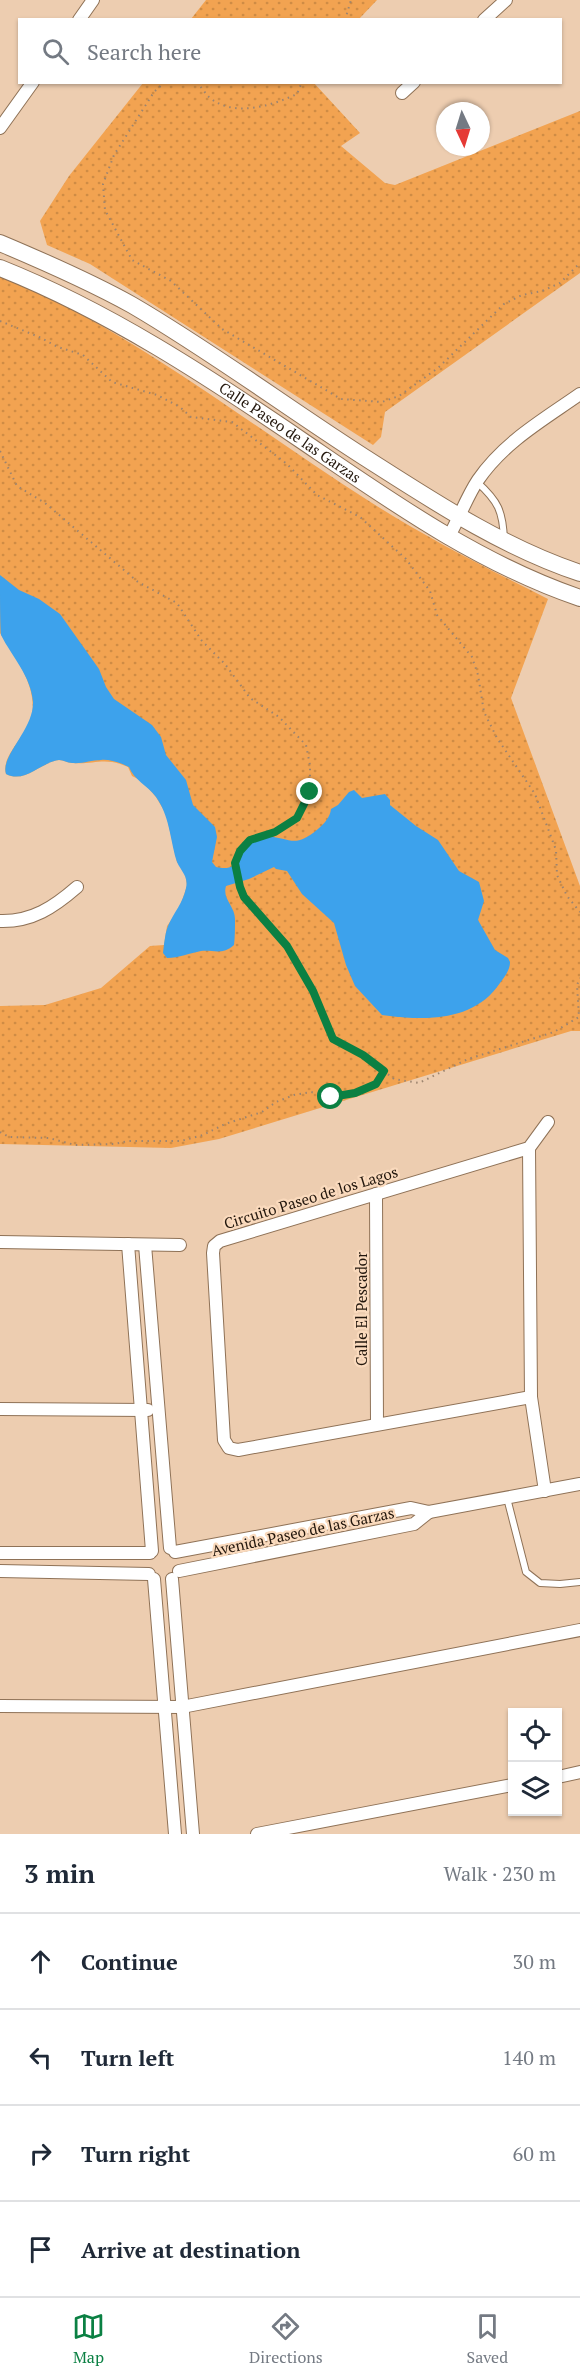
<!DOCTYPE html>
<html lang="en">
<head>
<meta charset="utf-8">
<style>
  body { margin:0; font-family:"PT Serif",serif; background:#f6f6f7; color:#1f2937 }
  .controls { position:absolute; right:18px; bottom:18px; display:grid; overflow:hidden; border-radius:0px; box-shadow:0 2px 4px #0004 }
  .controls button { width:54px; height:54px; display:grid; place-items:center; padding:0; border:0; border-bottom:2px solid #e0e1e3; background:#fff; color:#1f2937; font:30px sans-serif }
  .compass { position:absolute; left:436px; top:102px; width:54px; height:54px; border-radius:50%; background:#fff; box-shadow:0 2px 4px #0004; rotate:176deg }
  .stop { position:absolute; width:18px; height:18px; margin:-14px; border:4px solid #0b8043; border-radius:50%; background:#fff }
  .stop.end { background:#0b8043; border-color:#fff; box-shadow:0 2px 6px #0008 }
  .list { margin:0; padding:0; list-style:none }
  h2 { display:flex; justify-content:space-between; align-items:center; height:78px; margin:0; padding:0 24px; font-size:26px }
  h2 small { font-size:20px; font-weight:400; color:#747a83 }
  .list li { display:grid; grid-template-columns:39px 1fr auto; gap:18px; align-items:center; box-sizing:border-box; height:96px; padding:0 24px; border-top:2px solid #e0e1e3 }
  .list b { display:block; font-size:22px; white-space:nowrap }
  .list em { font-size:20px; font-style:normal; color:#747a83 }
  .icon { flex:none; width:33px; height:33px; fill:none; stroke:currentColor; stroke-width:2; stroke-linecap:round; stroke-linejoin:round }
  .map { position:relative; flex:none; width:580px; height:1834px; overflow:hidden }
  .search { position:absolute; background:#fff; box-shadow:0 2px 4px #0004; left:18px; right:18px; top:18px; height:66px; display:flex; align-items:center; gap:15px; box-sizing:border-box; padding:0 21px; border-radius:0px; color:#747a83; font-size:22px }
  .sheet { height:462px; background:#fff }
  nav { display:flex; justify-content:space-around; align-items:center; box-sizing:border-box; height:84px; border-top:2px solid #e0e1e3; background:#fff; font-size:16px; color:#747a83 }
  nav a { display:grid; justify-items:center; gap:3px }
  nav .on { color:#0b8043 }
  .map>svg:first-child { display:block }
  .grass { fill:url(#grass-dots) }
  .water { fill:#3da2ec }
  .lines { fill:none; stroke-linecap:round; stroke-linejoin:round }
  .lane-casing { stroke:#8f7257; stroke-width:8 }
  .street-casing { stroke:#8f7257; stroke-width:14 }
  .secondary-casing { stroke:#8f7257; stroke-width:18 }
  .path { stroke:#9c846f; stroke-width:2; stroke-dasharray:1.5 4.5; stroke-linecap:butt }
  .lane { stroke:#fff; stroke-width:6 }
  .street { stroke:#fff; stroke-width:12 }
  .secondary { stroke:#fff; stroke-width:16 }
  .route { stroke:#0b8043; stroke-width:8 }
  .labels { text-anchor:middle; stroke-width:4.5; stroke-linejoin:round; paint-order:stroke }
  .street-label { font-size:15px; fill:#22160c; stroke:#fadabd }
</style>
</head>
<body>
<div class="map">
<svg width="580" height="1834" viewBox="0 0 580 1834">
  <defs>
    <pattern id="grass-dots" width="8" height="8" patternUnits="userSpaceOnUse" patternTransform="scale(1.5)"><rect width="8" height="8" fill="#f2a351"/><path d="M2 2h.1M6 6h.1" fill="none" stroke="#cf8c45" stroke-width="1.8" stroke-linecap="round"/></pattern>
  </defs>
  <rect width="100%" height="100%" fill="#edcdb0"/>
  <g class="grass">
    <path d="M206 0H377L359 19H191Z"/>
    <path d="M143 83H314L360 133 341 146 385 183 395 185 580 111V273L385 412 381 437 373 445 90 264 47 245 40 221 69 176Z"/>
    <path d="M0 275C135 332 249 425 372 503 429 539 488 569 548 599L511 698 580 886V1031H571L219 1139 171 1148 0 1144V1006L45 1005 101 988 150 946 164 945 167 926 179 909 187 886 185 872 177 862 166 814 156 797 142 781 132 776 128 767C104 756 95 765 72 763 67 763 64 760 59 760 41 762 25 784 6 774 0 756 29 734 32 715 37 685 15 657 0 633Z"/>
  </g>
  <path class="water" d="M0 575 19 590 39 599 60 614 99 669 106 687 114 699 152 725 161 737 166 755 186 780 193 805 215 827 217 837 212 862 216 867C239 872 236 858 247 846 252 841 258 838 265 836 292 838 294 849 318 829 325 823 330 817 331 809L338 805 349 792 354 790 362 798 385 794 390 800V805L416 826 438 840 459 871 479 882 484 901 478 920 495 950 508 958 510 962C510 970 505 976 500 983 474 1022 424 1021 382 1015L355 986 346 965 334 923 302 894 287 871 276 869 274 867 249 879 226 886C222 899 235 906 235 919 235 927 235 937 234 945 223 955 215 950 201 951 190 953 179 958 167 958L163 953C164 945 165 933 168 926 174 912 183 903 186 888 189 875 179 870 176 859 170 837 169 815 156 797 147 785 134 780 129 767 121 763 109 759 101 760 91 760 83 764 72 763 67 763 64 760 59 760 41 762 25 784 6 774 0 756 34 729 33 702 31 676 12 657 1 635 0 626 0 587 0 575Z"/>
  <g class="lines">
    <g class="lane-casing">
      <g id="lane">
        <path d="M477 482C498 501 503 511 504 540"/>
        <path d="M507 1498 526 1572 540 1583 560 1584 580 1582"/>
      </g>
    </g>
    <g class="street-casing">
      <g id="street">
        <path d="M79 20 93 0"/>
        <path d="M484 20 506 0"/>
        <path d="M402 93 414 82"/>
        <path d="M0 128 33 82"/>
        <path d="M448 538C459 519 466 498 478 480 504 442 543 420 580 394"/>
        <path d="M0 921C32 922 54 907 77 887"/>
        <path d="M529 1148 531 1397 545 1491"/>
        <path d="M376 1194 377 1423"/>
        <path d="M0 1242 180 1245"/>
        <path d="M128 1244 152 1551"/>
        <path d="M145 1245 170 1548"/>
        <path d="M531 1397 238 1450 229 1448 224 1440 213 1253 214 1246 220 1241 529 1148 548 1122"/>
        <path d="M0 1409 148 1410"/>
        <path d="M175 1552 411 1508 429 1512 580 1484"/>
        <path d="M0 1553H150"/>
        <path d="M0 1571 149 1574"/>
        <path d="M179 1571 414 1524 429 1512"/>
        <path d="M154 1579 175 1834"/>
        <path d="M172 1579 193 1834"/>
        <path d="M0 1706 182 1707 580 1630"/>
        <path d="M558 1777 580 1772"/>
        <path d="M257 1834 512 1785"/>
      </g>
    </g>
    <g class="secondary-casing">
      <g id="secondary">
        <path d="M0 243C45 262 89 281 132 305 211 351 286 407 364 457 433 501 502 547 580 573"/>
        <path id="s1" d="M0 268C108 311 207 376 304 442 392 502 478 563 580 598"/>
      </g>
    </g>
    <g class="path">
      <path d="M345 20 351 0"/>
      <path d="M165 82 154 92 114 155 103 184 105 210 132 260 171 281 222 329 341 399 382 402 399 396 438 368 504 304 522 295 542 291 560 283 580 263"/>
      <path d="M197 82C201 87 205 93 209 97 233 118 271 106 297 94L302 82"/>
      <path d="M0 321 39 337 58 347 83 355 112 382 157 395 180 407 191 417 232 422 287 464 317 495 360 517 406 559 430 591 437 615 472 657 478 675 484 712 497 738 535 794 556 850 557 875 567 896 580 912"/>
      <path d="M0 451 17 486 45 503 138 582 177 603 202 641 225 664 250 698 279 717 306 745 310 765V792L297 818 275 832 250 840 240 851 235 863 245 897 287 946 313 991 333 1039 363 1055 394 1079 419 1083 468 1059 554 1032 579 1017 577 985 580 978"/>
      <path d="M0 1132 9 1137 49 1138 75 1145 114 1144 128 1141H181L203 1135 225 1124 262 1112 276 1102 294 1095 311 1092 331 1097 355 1093 376 1084 384 1073"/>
    </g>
    <use href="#lane" class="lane"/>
    <use href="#street" class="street"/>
    <use href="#secondary" class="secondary"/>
  </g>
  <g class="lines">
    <path class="route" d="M310 792 297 818 275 832 250 840 240 851 235 863 240 887 244 897 287 946 313 991 333 1039 363 1055 384 1071 376 1084 355 1093 331 1097"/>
  </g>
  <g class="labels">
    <g class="street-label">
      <text dy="5" stroke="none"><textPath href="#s1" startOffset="334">Calle Paseo de las Garzas</textPath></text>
      <text transform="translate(311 1198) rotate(-17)" y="5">Circuito Paseo de los Lagos</text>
      <text transform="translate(362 1309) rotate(-90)" y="5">Calle El Pescador</text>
      <text transform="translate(303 1532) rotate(-12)" y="5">Avenida Paseo de las Garzas</text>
    </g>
  </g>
</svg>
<div class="controls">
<button><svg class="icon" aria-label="locate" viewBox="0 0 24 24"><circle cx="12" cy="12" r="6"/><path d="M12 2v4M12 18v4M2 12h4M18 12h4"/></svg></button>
<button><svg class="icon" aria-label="layers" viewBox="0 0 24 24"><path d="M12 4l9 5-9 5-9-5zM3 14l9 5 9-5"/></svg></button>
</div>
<svg class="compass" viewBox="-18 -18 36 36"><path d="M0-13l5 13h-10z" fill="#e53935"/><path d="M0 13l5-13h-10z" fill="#747a83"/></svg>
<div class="stop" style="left:331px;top:1097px"></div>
<div class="stop end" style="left:310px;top:792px"></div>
<div class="search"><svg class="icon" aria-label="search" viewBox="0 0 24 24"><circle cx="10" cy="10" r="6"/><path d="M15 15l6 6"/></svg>Search here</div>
</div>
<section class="sheet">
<h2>3 min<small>Walk · 230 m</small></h2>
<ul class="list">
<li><svg class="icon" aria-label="ahead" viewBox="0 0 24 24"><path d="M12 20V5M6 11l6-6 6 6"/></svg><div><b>Continue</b></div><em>30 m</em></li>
<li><svg class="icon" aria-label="left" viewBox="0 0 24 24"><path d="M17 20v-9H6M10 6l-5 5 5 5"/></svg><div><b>Turn left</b></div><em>140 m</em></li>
<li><svg class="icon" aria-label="right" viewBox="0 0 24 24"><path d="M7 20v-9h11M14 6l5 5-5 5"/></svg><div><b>Turn right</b></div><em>60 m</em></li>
<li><svg class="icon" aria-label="arrive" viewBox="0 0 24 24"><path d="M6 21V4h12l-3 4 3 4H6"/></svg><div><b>Arrive at destination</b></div></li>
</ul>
</section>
<nav>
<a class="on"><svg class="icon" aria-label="map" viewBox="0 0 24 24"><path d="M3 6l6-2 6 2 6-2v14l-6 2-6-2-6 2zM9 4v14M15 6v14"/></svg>Map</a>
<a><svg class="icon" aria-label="directions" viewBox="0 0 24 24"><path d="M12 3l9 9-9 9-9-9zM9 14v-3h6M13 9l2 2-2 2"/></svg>Directions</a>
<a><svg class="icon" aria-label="saved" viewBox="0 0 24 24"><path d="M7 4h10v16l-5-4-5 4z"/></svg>Saved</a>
</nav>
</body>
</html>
